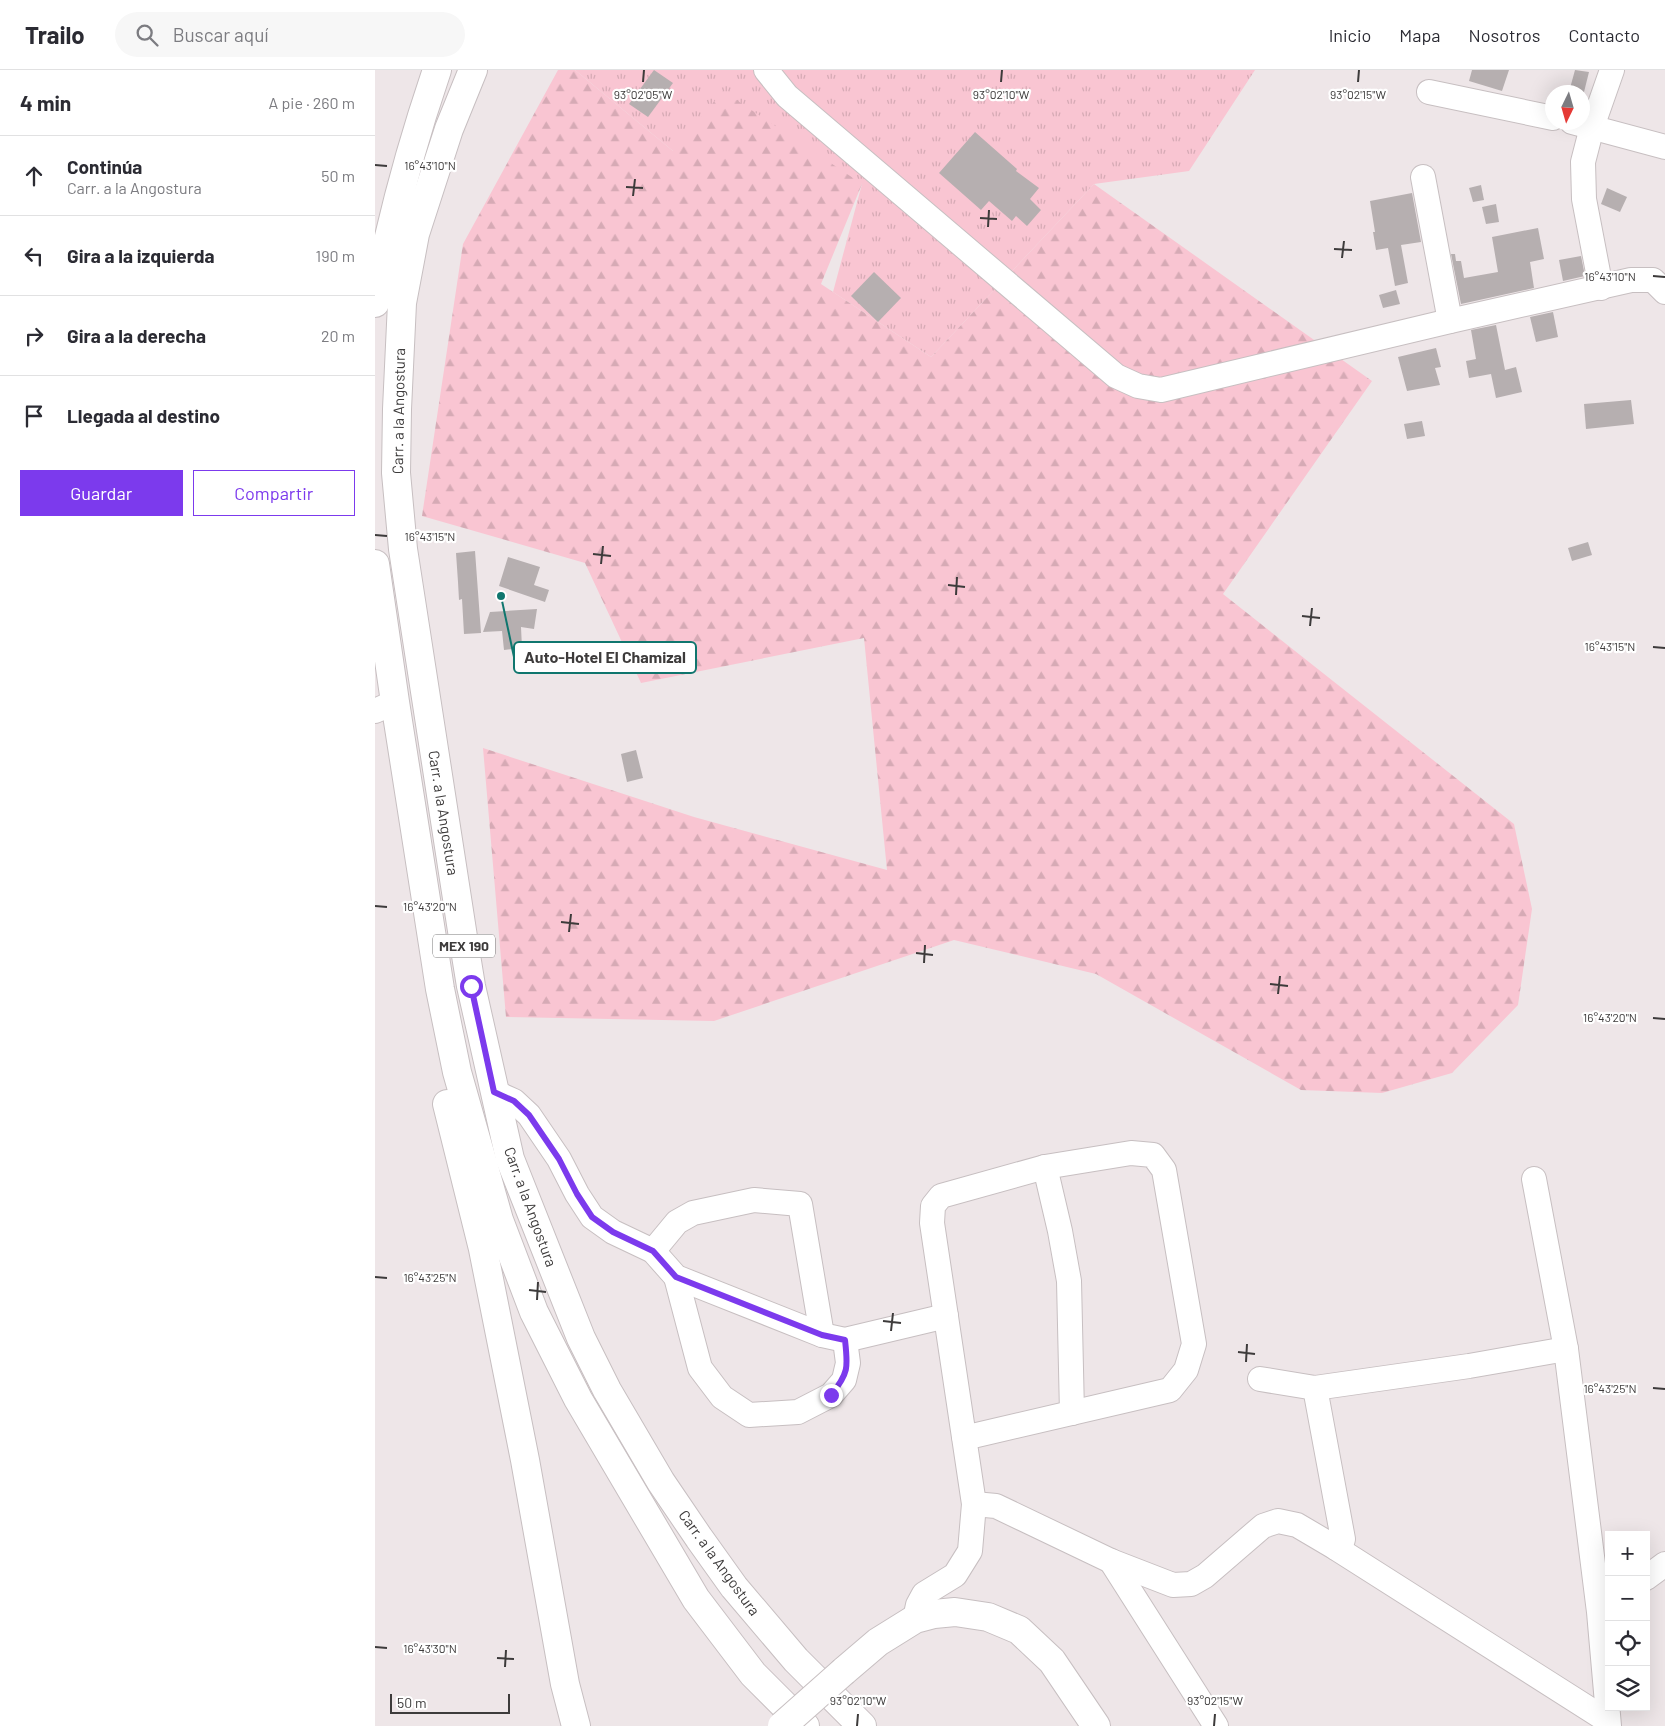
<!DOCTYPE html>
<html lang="es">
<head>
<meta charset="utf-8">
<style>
  body { margin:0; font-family:Barlow,sans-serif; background:#f7f7f7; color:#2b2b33 }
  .controls { position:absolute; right:15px; bottom:15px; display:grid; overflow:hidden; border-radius:0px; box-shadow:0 5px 20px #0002 }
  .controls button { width:45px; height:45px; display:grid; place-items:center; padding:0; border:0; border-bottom:1px solid #e1e1e2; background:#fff; color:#2b2b33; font:25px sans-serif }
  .compass { position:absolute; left:1170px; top:15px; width:45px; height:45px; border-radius:50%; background:#fff; box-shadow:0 5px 20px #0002; rotate:185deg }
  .scale { position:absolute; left:15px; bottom:12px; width:120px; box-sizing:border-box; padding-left:5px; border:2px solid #3d3b3b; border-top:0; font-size:14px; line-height:18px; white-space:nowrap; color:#3d3b3b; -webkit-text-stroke:4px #fff; paint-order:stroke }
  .stop { position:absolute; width:15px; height:15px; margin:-11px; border:4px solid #7c3aed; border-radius:50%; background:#fff }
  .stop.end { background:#7c3aed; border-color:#fff; box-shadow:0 1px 5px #0008 }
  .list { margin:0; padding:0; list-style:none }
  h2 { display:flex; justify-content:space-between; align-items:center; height:65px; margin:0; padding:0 20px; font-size:21px }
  h2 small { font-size:16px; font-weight:400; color:#7c7c81 }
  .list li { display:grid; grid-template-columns:32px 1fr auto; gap:15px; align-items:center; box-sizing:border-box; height:80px; padding:0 20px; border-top:1px solid #e1e1e2 }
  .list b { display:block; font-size:19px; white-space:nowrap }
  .list p { margin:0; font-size:16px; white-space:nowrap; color:#7c7c81 }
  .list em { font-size:16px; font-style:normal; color:#7c7c81 }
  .actions { display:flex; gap:10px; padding:15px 20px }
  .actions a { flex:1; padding:11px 0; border:1px solid #7c3aed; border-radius:0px; text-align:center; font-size:18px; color:#7c3aed }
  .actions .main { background:#7c3aed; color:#fff }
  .icon { flex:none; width:28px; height:28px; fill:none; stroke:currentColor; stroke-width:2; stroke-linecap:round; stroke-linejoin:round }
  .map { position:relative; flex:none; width:1290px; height:1656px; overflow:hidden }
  header { display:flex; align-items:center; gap:30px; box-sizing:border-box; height:70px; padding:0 25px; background:#fff; border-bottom:1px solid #e1e1e2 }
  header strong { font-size:24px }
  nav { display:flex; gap:28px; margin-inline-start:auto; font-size:18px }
  .search { width:350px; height:45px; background:#f7f7f7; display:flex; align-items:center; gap:12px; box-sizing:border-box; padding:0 18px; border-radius:28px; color:#7c7c81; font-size:19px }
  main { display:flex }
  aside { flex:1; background:#fff }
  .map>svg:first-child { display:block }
  .grass { fill:url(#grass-tufts) }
  .forest { fill:url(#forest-firs) }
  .building { fill:#b6afb0 }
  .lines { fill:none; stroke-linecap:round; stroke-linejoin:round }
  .minor-casing { stroke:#c7bfc1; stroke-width:26 }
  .major-casing { stroke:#c7bfc1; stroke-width:30 }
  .minor { stroke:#fff; stroke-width:24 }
  .major { stroke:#fff; stroke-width:28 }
  .major-bridge-casing { stroke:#c7bfc1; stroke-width:30; stroke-linecap:butt }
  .major-bridge { stroke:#fff; stroke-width:28 }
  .route { stroke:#7c3aed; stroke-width:6 }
  .ticks { fill:none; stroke:#3d3b3b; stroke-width:2 }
  .labels { text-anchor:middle; stroke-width:4.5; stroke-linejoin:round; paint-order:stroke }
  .shield { fill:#fff; stroke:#777676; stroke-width:1 }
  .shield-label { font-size:14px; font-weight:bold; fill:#3d3b3b }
  .street-label { font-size:15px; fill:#3d3b3b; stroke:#fff }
  .ticks-label { font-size:12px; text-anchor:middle; fill:#3d3b3b; stroke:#fff; stroke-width:4.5; stroke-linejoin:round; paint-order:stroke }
  .leader { fill:none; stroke:#0f766e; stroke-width:2 }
  .callout-dot { fill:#0f766e; stroke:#fff; stroke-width:2 }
  .callout { fill:#fff; stroke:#0f766e; stroke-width:2 }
  .callout-label { font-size:16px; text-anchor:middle; font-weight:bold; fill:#3d3b3b }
</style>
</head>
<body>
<header>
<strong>Trailo</strong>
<div class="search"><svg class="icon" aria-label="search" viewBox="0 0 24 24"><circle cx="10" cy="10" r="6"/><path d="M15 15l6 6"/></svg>Buscar aquí</div>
<nav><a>Inicio</a><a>Mapa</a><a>Nosotros</a><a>Contacto</a></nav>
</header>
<main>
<aside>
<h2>4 min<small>A pie · 260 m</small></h2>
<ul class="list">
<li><svg class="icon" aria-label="ahead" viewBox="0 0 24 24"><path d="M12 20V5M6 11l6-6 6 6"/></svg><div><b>Continúa</b><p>Carr. a la Angostura</p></div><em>50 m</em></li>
<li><svg class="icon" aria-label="left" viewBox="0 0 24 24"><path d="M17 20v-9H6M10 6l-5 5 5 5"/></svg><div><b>Gira a la izquierda</b></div><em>190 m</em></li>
<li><svg class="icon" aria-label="right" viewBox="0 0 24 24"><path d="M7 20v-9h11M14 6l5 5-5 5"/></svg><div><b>Gira a la derecha</b></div><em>20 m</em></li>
<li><svg class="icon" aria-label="arrive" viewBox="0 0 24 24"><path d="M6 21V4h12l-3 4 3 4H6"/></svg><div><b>Llegada al destino</b></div></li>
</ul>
<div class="actions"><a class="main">Guardar</a><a>Compartir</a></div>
</aside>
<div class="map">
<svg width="1290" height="1656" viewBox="0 0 1290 1656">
  <defs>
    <pattern id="grass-tufts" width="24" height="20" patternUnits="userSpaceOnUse" patternTransform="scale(1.25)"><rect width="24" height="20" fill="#f9c5d2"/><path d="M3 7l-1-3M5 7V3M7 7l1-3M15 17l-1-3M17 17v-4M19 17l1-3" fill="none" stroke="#d6aab5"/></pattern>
    <pattern id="forest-firs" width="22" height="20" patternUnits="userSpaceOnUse" patternTransform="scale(1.25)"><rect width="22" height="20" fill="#f9c5d2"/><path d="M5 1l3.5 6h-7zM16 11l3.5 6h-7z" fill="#d6aab5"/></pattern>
  </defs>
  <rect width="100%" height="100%" fill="#eee6e8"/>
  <path class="grass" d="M200 0H880L814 101 719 114 556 287 458 222 487 114 298 81Z"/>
  <path class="forest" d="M183 0H200L298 81 348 21 487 114 446 214 556 287 719 114 997 311 848 524 1139 754 1157 839 1143 935 1077 1003 1007 1023 926 1020 721 904 579 870 339 951 131 947 108 678 319 747 512 800 489 568 266 613 210 493 47 446 88 174Z"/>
  <g class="building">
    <path d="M279 0 298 13 273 47 254 34Z"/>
    <path d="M1097 0H1134L1127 21 1094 11Z"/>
    <path d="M1200 0 1214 2 1209 22H1194Z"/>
    <path d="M600 62 642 99 641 101 664 118 655 129 666 140 652 156 641 146 637 151 614 131 606 140 564 103Z"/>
    <path d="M1106 115 1109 130 1098 132 1094 118Z"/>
    <path d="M1232 118 1252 127 1245 142 1226 134Z"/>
    <path d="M1037 123 1046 172 1026 175 1033 213 1020 216 1013 178 1001 180 998 162H1000L995 131Z"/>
    <path d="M1121 134 1124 152 1111 154 1107 137Z"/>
    <path d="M1163 158 1169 189 1155 192 1159 218 1086 234 1076 184H1080L1081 191H1086L1089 208 1123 202 1117 167Z"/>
    <path d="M1206 186 1210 206 1188 211 1184 190Z"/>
    <path d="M499 202 526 228 503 252 476 226Z"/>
    <path d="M1021 220 1025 234 1008 238 1004 225Z"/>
    <path d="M1178 242 1183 267 1161 272 1155 247Z"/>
    <path d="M1121 255 1130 300 1141 297 1147 322 1121 328 1116 304 1094 308 1091 291 1101 289 1096 260Z"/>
    <path d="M1061 278 1066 297 1060 298 1065 315 1032 321 1023 287Z"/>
    <path d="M1256 330 1259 354 1211 359 1209 334Z"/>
    <path d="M1047 351 1050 366 1032 369 1029 354Z"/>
    <path d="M1213 472 1217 485 1197 491 1193 478Z"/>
    <path d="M100 481 106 563 89 564 87 529 84 530 83 512 81 483Z"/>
    <path d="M133 487 165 497 159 515 174 520 170 532 124 516Z"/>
    <path d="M162 539 159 559 146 557 147 578 129 580 127 561 108 562 115 542Z"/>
    <path d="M261 680 268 708 252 712 246 684Z"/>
  </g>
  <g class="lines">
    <g class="minor-casing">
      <g id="minor">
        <path d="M391 0 412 26 741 306 763 316 786 320 1075 251 1256 210H1278L1290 222"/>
        <path d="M1054 22 1178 48"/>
        <path d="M1197 52 1290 77"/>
        <path d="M1048 107 1075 251"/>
        <path d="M1226 218 1209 129 1208 92 1217 57 1237 0"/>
        <path d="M0 641 20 632"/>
        <path d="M119 1022 139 1031 154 1045 184 1089 202 1124 217 1147 238 1162 278 1181 301 1207 447 1265 470 1270 571 1246"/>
        <path d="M670 1097 685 1161 694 1211 697 1343"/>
        <path d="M1159 1109 1191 1279 1224 1542 1234 1656"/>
        <path d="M278 1181 302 1152 318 1143 379 1130 425 1134 447 1265"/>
        <path d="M301 1207 325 1298 347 1327 374 1345 423 1342 456 1325 469 1310 473 1293 470 1270"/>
        <path d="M885 1309 940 1318 1094 1296 1191 1279"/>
        <path d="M599 1434 621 1436 736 1491 798 1515 816 1514 830 1506 888 1456 903 1451 922 1455 961 1478 966 1476 968 1469 940 1318"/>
        <path d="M961 1478 1233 1651"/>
        <path d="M736 1491 841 1656"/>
        <path d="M1271 1508 1290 1494"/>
        <path d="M540 1549 543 1535 549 1524 580 1505 595 1481 599 1434 557 1153 558 1136 566 1126 670 1097 756 1083 778 1085 789 1100 819 1274 811 1300 795 1320 589 1368"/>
      </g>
    </g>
    <g class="major-casing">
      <g id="major">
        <path d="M98 0 74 59 40 164 27 233 22 339 21 403 28 479 88 867 96 916 135 1089 206 1268 232 1320 286 1412 324 1468 359 1517 421 1590 487 1656"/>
        <path d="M0 233C15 154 36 76 62 0"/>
        <path d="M0 494 20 632 65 919 82 1002 124 1150 159 1242 203 1329 321 1529 378 1604 430 1656"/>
        <path d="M72 1034 108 1179 150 1390 190 1614 201 1656"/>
        <path d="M469 1601 503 1572 540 1549 559 1544 580 1542 613 1547 644 1560 677 1591 721 1656"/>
      </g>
    </g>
    <use href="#minor" class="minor"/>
    <use href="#major" class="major"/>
    <g class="major-bridge-casing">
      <path id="major-bridge" d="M407 1656 469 1601"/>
    </g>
    <use href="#major-bridge" class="major-bridge"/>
  </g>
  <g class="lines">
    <path class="route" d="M96 916 119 1022 139 1031 154 1045 184 1089 202 1124 217 1147 238 1162 278 1181 301 1207 447 1265 470 1270C473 1297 474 1303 456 1325"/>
  </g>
  <path class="ticks" d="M268 12 269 0M626 12 627 0M983 12 984 0M0 95 12 96M251 117 268 118M258 126 260 109M605 148 622 149M613 157 614 140M959 179 977 180M967 188 969 171M1278 206 1290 207M0 465 12 466M218 484 236 486M226 494 228 476M573 515 590 517M581 525 582 507M927 546 945 548M935 556 937 538M1278 577 1290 578M0 836 12 837M186 852 204 854M194 862 196 844M541 883 558 885M549 893 550 875M895 914 913 916M903 924 905 906M1278 948 1290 949M0 1207 12 1208M154 1220 171 1222M162 1230 163 1212M508 1251 526 1253M516 1261 518 1243M863 1282 880 1284M871 1292 872 1274M1278 1318 1290 1319M0 1577 12 1578M122 1588 139 1589M130 1597 131 1580M482 1656 483 1644M839 1656 840 1644"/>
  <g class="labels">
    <rect class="shield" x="58" y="864.5" width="62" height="23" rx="4"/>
    <g class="shield-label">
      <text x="89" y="881">MEX 190</text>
    </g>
    <g class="street-label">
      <text transform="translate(24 341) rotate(-89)" y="5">Carr. a la Angostura</text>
      <text transform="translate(68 743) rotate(81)" y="5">Carr. a la Angostura</text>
      <text transform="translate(155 1137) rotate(70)" y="5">Carr. a la Angostura</text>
      <text transform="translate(344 1493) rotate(54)" y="5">Carr. a la Angostura</text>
    </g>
  </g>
  <g class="ticks-label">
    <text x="268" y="29">93°02'05"W</text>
    <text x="626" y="29">93°02'10"W</text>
    <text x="983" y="29">93°02'15"W</text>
    <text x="55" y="100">16°43'10"N</text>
    <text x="1235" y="211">16°43'10"N</text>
    <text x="55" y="471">16°43'15"N</text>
    <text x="1235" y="581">16°43'15"N</text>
    <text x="55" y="841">16°43'20"N</text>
    <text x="1235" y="952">16°43'20"N</text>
    <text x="55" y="1212">16°43'25"N</text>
    <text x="1235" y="1323">16°43'25"N</text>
    <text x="55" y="1583">16°43'30"N</text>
    <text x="483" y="1635">93°02'10"W</text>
    <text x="840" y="1635">93°02'15"W</text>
  </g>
  <path class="leader" d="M126 526L139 587"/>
  <circle class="callout-dot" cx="126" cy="526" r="5"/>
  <rect class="callout" x="139" y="572" width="182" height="31" rx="5"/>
  <g class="callout-label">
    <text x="230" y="593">Auto-Hotel El Chamizal</text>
  </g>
</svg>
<div class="controls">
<button>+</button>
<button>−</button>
<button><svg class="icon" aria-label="locate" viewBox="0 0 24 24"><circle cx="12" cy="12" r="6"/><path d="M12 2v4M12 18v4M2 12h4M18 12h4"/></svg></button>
<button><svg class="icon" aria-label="layers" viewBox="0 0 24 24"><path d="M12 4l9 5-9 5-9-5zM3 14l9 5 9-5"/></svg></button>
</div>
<svg class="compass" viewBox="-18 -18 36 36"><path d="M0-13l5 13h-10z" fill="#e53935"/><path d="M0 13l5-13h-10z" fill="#7c7c81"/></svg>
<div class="scale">50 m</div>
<div class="stop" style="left:96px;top:916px"></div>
<div class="stop end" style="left:456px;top:1325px"></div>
</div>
</main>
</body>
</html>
